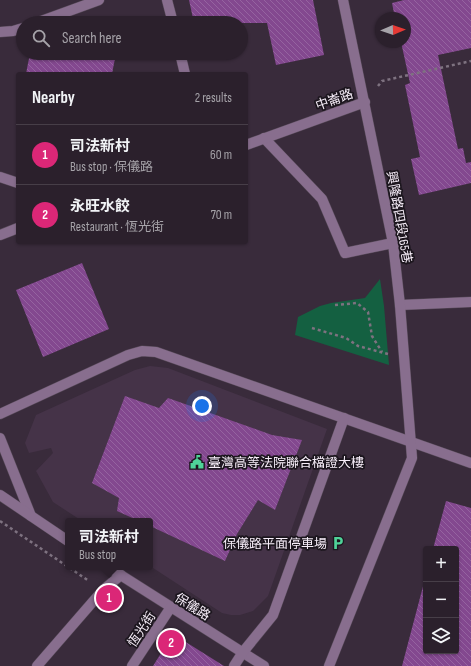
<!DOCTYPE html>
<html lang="en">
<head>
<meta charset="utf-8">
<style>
  body { margin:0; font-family:"Sofia Sans Condensed","Noto Sans TC",sans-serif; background:#372d38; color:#f1f3f6 }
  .controls { position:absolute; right:12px; bottom:12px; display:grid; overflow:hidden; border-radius:4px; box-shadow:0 1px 3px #0004 }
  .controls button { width:36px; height:36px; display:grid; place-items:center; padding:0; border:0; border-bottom:1px solid #473e48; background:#2b202c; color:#f1f3f6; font:20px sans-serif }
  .compass { position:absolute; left:375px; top:12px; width:36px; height:36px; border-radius:50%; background:#2b202c; box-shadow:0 1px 3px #0004; rotate:88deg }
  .you { position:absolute; left:202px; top:406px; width:14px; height:14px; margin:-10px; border:3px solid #fff; border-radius:50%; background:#1a73e8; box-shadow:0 0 0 6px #1a73e833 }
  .badge { display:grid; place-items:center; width:26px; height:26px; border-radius:50%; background:#db2777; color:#fff; font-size:13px; font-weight:700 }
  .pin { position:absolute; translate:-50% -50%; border:2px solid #fff; box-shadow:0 1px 4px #0006 }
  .popup { position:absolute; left:65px; top:518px; width:88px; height:52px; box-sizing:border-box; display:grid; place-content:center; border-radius:4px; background:#2b202c; filter:drop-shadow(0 1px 3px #0005); font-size:13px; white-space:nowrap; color:#a6a3a9 }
  .popup b { font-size:15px; color:#f1f3f6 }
  .popup::after { content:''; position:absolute; left:50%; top:100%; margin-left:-8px; border:8px solid transparent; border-top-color:#2b202c }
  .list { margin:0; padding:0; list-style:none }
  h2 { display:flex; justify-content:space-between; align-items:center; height:52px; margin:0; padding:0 16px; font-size:17px }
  h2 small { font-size:13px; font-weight:400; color:#a6a3a9 }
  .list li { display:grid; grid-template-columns:26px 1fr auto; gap:12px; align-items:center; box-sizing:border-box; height:60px; padding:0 16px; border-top:1px solid #473e48 }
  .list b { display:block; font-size:15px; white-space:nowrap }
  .list p { margin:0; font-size:13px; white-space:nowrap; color:#a6a3a9 }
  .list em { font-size:13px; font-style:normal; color:#a6a3a9 }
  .icon { flex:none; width:22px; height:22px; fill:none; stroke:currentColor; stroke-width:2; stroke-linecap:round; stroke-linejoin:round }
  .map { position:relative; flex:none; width:471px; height:666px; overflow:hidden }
  .search { position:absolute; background:#2b202c; box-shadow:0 1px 3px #0004; left:16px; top:16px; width:232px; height:44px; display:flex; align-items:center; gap:10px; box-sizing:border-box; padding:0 14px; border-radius:22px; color:#a6a3a9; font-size:15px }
  .panel { position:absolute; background:#2b202c; box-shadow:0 1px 3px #0004; left:16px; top:72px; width:232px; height:172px; border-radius:4px }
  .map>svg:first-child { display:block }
  .built { fill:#453348 }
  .park { fill:#146041 }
  .building { fill:url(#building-back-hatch) }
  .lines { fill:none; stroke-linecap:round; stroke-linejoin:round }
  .minor-casing { stroke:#574a59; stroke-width:11 }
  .path { stroke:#7e7280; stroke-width:2.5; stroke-dasharray:3 3; stroke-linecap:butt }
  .minor { stroke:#886e8e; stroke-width:10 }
  .labels { text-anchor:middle; stroke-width:3.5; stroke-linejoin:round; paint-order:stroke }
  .street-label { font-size:13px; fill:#f7eef9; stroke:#1c161e }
  .poi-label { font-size:13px; fill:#f7eef9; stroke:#1c161e; text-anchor:start }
</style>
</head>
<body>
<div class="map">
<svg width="471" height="666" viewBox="0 0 471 666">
  <defs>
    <pattern id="building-back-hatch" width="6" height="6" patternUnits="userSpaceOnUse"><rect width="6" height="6" fill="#83488f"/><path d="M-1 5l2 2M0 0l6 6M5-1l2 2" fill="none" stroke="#9563a0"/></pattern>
  </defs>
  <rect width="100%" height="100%" fill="#392b3b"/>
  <path class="built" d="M150 366 168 368 327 429 268 596 253 611 240 615H231L222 613 150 566V521H82L53 502 36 471 53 453 51 448 29 453 25 443 36 415 135 370Z"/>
  <path class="park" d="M380 279 384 306 389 365 295 335 298 317 320 306 331 303 365 298Z"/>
  <g class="building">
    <path d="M189 0H313L324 55 276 65 267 23H194Z"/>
    <path d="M404 0H471V48L438 55 458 149 463 148 466 163 471 162V183L419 195 411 159 420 157 405 85 410 83 401 42H405V18H395L392 3Z"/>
    <path d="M30 53H116L112 74H26Z"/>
    <path d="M82 263 109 329 43 357 16 290Z"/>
    <path d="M125 396 159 408 168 398 272 435 302 440 275 510 258 500 237 534 225 561 150 526V521H139L117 511 119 498 92 483Z"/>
    <path d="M446 501 471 508V666H402L426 575V651H456V549H433Z"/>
    <path d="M173 634 224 666H153Z"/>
  </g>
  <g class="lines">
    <g class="minor-casing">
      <g id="minor">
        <path d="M167 0 173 23"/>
        <path d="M36 23 99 0"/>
        <path d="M0 32 13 31 23 28"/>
        <path d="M180 53 185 74"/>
        <path d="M264 138 322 199 345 253 393 243"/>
        <path d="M246 145 365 102"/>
        <path d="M0 177 18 183"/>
        <path d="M0 235 18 228"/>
        <path d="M400 305 471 302"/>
        <path d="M0 414 128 355 142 351 156 352 471 463"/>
        <path d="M0 438 31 516"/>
        <path d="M0 495 68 541"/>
        <path d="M108 567 264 666"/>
        <path d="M37 666 103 590 121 575"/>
        <path d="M132 666 171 607"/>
        <path d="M234 666 243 652 273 615 344 418"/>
        <path d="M329 666 412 458 400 305 393 243 343 0"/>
      </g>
    </g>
    <g class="path">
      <path d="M378 86 382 81 471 61"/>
      <path d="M335 305 357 303 368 312 372 336 382 352"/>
      <path d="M312 328 346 338 358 346 388 354"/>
      <path d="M0 521 89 581"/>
    </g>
    <use href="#minor" class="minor"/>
  </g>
  <defs>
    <g id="civic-bare" transform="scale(1.08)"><path d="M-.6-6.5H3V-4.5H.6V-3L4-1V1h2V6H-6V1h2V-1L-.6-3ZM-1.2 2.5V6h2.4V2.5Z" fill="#4fd399" stroke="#1c161e" stroke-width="2.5" paint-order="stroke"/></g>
    <g id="parking-bare" transform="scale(1.08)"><path d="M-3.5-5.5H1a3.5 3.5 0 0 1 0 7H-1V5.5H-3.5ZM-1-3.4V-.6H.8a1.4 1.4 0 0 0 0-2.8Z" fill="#4fd399" stroke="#1c161e" stroke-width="2.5" paint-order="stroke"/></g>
  </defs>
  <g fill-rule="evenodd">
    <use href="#civic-bare" x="197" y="462"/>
    <use href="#parking-bare" x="338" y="543"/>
  </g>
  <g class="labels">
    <g class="street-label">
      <text transform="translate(334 99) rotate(-20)" y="5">中崙路</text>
      <text transform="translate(400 217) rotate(80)" y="5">興隆路四段165巷</text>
      <text transform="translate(193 606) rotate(32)" y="5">保儀路</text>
      <text transform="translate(141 629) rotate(-57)" y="5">恆光街</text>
    </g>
    <g class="poi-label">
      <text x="208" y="467">臺灣高等法院聯合檔證大樓</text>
      <text x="327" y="548" text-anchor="end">保儀路平面停車場</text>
    </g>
  </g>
</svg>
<div class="controls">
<button>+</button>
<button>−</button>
<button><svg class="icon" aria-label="layers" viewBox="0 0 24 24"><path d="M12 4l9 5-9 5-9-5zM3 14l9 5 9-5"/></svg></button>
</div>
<svg class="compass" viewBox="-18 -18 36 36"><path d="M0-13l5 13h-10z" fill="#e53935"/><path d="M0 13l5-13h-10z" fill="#a6a3a9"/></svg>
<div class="you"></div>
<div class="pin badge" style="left:109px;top:598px">1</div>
<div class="popup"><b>司法新村</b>Bus stop</div>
<div class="pin badge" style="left:171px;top:643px">2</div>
<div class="search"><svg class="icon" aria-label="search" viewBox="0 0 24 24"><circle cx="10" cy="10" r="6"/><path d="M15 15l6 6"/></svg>Search here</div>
<section class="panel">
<h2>Nearby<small>2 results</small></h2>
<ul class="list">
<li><span class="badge">1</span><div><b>司法新村</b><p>Bus stop · 保儀路</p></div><em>60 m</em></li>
<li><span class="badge">2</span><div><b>永旺水餃</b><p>Restaurant · 恆光街</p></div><em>70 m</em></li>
</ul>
</section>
</div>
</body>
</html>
